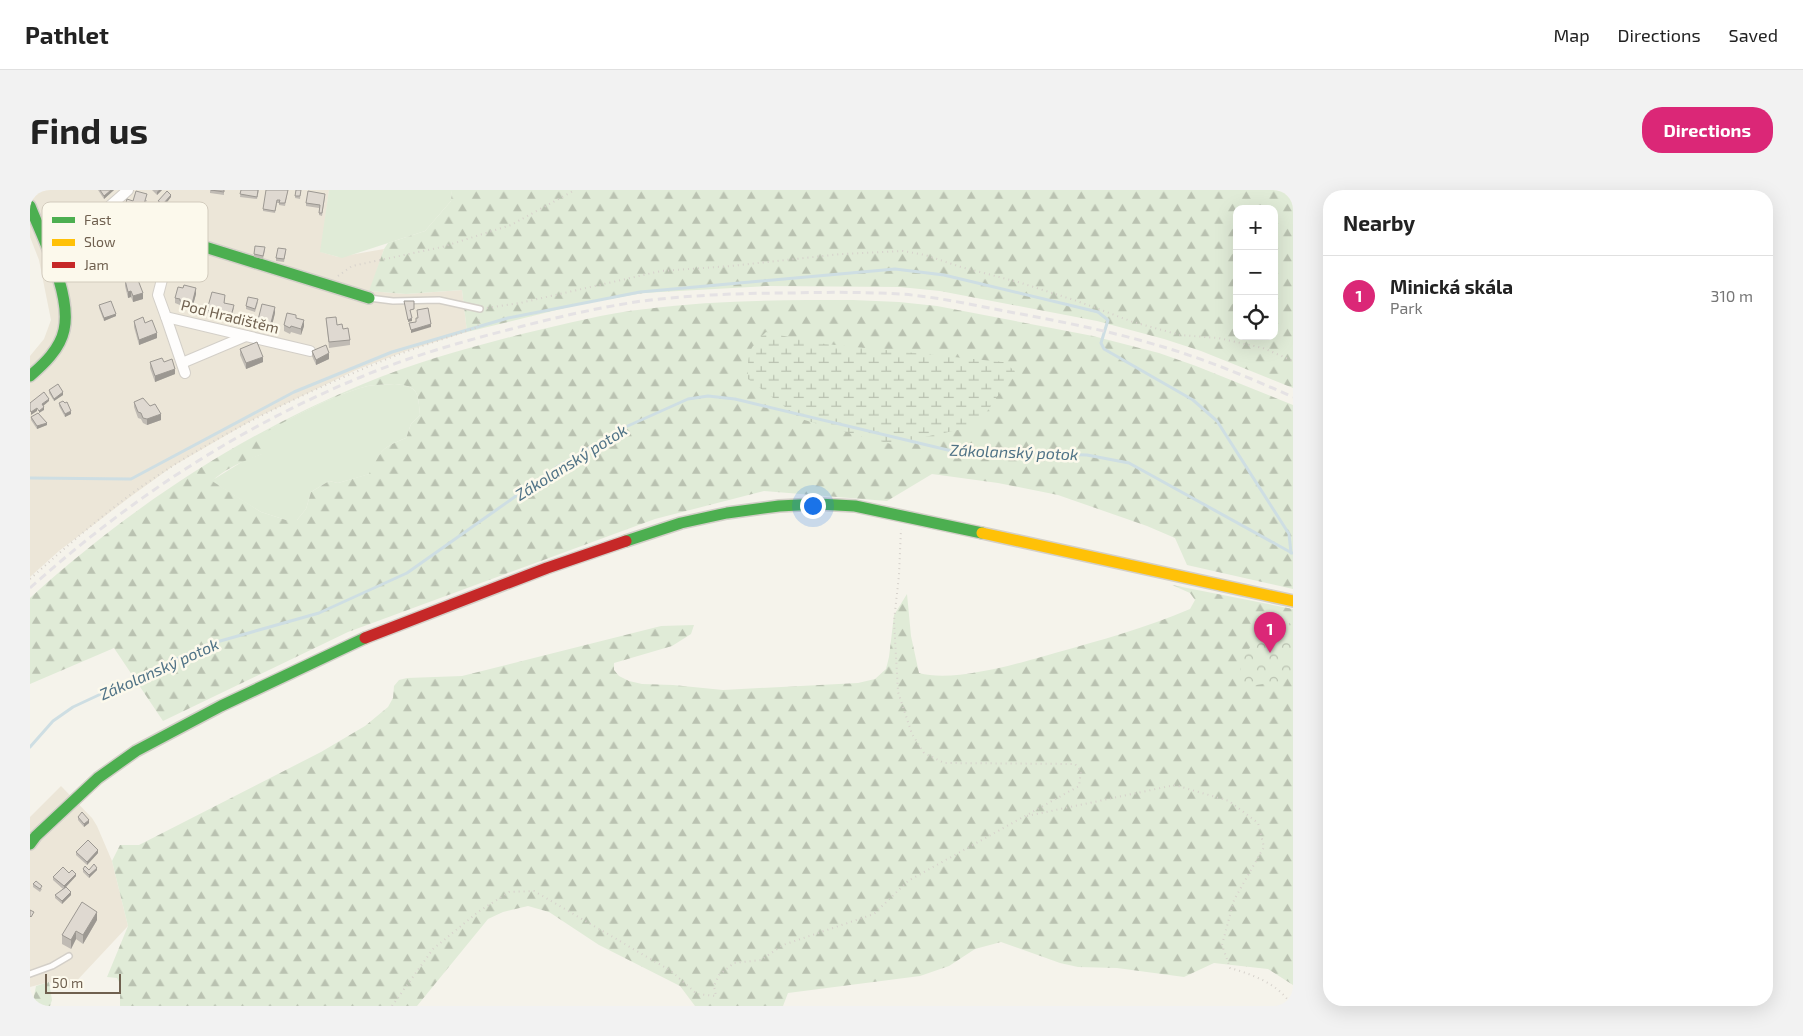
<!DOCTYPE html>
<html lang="en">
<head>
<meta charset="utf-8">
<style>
  body { margin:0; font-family:"Exo 2",sans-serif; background:#f2f2f2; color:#222 }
  .controls { position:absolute; right:15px; top:15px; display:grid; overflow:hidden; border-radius:10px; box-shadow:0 5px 20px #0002 }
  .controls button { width:45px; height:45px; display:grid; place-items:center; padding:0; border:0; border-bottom:1px solid #e0e0e0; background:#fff; color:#222; font:25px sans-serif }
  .scale { position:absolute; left:15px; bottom:12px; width:76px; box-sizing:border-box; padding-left:5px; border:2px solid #6f604f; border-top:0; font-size:14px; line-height:18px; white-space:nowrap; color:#6f604f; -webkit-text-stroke:4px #fcf9ec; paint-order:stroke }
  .you { position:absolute; left:782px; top:315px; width:18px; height:18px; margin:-12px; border:4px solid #fff; border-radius:50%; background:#1a73e8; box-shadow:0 0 0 8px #1a73e833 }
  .badge { display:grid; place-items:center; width:32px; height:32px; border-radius:50%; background:#db2777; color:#fff; font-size:16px; font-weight:700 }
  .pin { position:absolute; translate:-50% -41px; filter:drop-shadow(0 1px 2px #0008) }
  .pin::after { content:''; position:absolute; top:26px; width:18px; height:15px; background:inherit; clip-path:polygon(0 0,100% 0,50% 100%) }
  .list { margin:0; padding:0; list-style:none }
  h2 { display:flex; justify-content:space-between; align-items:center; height:65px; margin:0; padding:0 20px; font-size:21px }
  h2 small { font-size:16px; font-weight:400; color:#767676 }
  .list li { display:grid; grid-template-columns:32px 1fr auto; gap:15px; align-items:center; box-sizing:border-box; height:80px; padding:0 20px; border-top:1px solid #e0e0e0 }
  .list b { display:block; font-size:19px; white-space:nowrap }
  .list p { margin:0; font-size:16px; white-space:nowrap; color:#767676 }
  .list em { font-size:16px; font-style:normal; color:#767676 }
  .icon { flex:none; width:28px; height:28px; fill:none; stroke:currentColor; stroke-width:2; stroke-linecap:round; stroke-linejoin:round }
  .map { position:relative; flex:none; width:1263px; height:816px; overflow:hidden; border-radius:20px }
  header { display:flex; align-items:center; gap:30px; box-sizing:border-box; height:70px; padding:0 25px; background:#fff; border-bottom:1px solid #e0e0e0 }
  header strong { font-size:24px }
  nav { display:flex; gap:28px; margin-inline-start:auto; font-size:18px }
  .intro { display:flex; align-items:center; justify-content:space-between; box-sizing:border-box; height:120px; padding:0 30px }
  h1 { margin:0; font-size:35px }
  .button { padding:12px 22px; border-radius:20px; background:#db2777; color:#fff; font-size:18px; font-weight:700 }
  main { display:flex; gap:30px; padding:0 30px }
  aside { flex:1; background:#fff; border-radius:20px; box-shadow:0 5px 20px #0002 }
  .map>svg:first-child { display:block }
  .residential { fill:#ece6d8 }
  .grass { fill:#e0ebd7 }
  .forest { fill:url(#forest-firs); fill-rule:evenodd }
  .wetland { fill:url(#wetland-marsh) }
  .park { fill:url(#park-crowns) }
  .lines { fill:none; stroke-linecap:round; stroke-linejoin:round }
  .stream { stroke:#cedee3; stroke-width:3 }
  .lane-casing { stroke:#d3cfc8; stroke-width:8 }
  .street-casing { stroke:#d3cfc8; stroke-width:12 }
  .fast-casing { stroke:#d3cfc8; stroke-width:14 }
  .slow-casing { stroke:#d3cfc8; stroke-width:14 }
  .jam-casing { stroke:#d3cfc8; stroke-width:14 }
  .path { stroke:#d6d1cb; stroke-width:2; stroke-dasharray:1 4; stroke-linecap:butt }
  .lane { stroke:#fefdfc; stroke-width:5 }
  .street { stroke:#fefdfc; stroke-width:10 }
  .fast { stroke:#4caf50; stroke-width:11 }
  .slow { stroke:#ffc107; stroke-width:11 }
  .jam { stroke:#c62828; stroke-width:11 }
  .rail { stroke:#e5e2e4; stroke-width:3; stroke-dasharray:8 5; stroke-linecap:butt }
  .wall { fill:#c0bbb4 }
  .shaded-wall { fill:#9c9892 }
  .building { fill:#dfd9d1; stroke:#9c9892 }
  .labels { text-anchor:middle; stroke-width:5; stroke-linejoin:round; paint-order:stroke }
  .street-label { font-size:15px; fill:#6f604f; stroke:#fcf9ec }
  .water-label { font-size:16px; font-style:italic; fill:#4f7286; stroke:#fcf9ec }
  .key { fill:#fcf9ec; stroke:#d2cbbd; stroke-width:1 }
  .key-label { font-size:14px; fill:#6f604f }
</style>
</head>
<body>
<header>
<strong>Pathlet</strong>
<nav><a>Map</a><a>Directions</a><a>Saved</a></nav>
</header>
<div class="intro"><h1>Find us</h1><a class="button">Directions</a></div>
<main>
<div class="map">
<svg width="1263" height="816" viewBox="0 0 1263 816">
  <defs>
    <pattern id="forest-firs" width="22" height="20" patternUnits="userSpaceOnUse" patternTransform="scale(1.25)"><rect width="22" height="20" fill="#e0ebd7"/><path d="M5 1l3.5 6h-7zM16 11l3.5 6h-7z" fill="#bac2b1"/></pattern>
    <pattern id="wetland-marsh" width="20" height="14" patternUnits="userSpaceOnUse" patternTransform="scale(1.25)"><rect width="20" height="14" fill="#e0ebd7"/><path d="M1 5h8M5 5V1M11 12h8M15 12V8" fill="none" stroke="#bac2b1"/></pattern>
    <pattern id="park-crowns" width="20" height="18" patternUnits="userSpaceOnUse" patternTransform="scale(1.25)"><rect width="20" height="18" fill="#e0ebd7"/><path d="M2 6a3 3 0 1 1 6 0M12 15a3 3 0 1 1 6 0" fill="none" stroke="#bac2b1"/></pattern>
  </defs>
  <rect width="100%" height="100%" fill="#f5f3eb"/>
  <g class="residential">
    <path d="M0 0H299L291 62 308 67 354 59 340 101 376 104 432 100 437 142 376 161 326 180 226 228 143 276 100 307 29 361 0 387V166L14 149 21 130 9 70 0 47Z"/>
    <path d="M31 596 62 628 67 636 82 671 98 736 40 798 19 792 0 797V627Z"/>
  </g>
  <g class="grass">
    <path d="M299 0H422L421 11 395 41 312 68 290 62Z"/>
    <path d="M365 194C389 196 388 203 390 225L381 234 376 248C351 258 351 260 340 284L308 293 299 291 281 302 276 319 267 330H256L231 322 181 291 215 270 232 264 233 243C264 227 301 206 334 197 344 194 355 195 365 194Z"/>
  </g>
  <g class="forest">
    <path d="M422 0H1263V198L1171 161 1134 149 1067 131 910 101 870 97 737 96 613 103 551 114 437 142 432 100 376 104 339 101 354 59 358 53 395 41 421 11ZM1207 19H1244V146H1207Z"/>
    <path d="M823 110 869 112 907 116 1063 146 1129 163 1166 176 1263 215V399L1157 375 1145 348 1117 336 1028 305 968 293 902 284 857 311 734 301 625 329 318 442 133 531 84 458 0 494V408C98 319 209 245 333 194 386 172 441 157 496 143 536 134 575 123 616 119 684 110 754 110 823 110ZM365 194C389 196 388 203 390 225L381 234 376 248C351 258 351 260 339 284L308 293 299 291 281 302 276 319 267 330H256L231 322 182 291C196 278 215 270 233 264L234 243C264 227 301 206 334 197 344 194 355 195 365 194Z"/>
    <path d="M1142 395 1263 419V795L1238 779 1184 773 1154 787 1087 778 1048 777 1030 773 971 752 945 759 919 776 890 786 758 803 753 816H665L650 796 569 755 519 722 498 716 473 722 458 729 387 816H90V794L87 788 77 787 98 736 82 671 90 655H109L291 562 335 536 358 517 363 508 364 496 369 490 377 488 432 486 631 436 664 435 661 444 642 456 584 473V480L589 486 599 491 612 494 643 495 693 500 828 493 845 489 856 479 859 467 864 425 877 404 881 446 889 483C924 493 990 473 1025 463 1071 450 1116 438 1160 419L1165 410 1160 403Z"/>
    <path d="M19 792 22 810 20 816H2L6 796Z"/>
  </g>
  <path class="wetland" d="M736 142 786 153 973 172 985 181 947 236 861 254 819 243 771 229 718 189C718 164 717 159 736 142Z"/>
  <path class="park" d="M1259 433 1263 435V486L1259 485 1245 503 1247 492 1212 497 1210 473 1223 453Z"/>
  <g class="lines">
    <g class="stream">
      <path d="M0 288 101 289 264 202 362 162 478 128 610 102 865 79 914 85 1068 122 1078 130 1071 153 1074 159 1163 210 1187 231 1259 344 1261 363"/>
      <path d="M0 557 23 531 43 517 176 455 289 423 377 383 527 277 591 239 658 209 678 206 705 209 922 261 1057 265 1099 273 1262 363"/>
    </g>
    <g class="lane-casing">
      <g id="lane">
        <path d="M339 108 363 111 409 110 450 119"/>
        <path d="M0 784 22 776 39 766"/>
      </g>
    </g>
    <g class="street-casing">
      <g id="street">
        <path d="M143 47 128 105 136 127 280 161"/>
        <path d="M26 85 34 82C38 47 73 23 98 0"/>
        <path d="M136 127 155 183"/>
        <path d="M152 173 216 146"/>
      </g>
    </g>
    <g class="fast-casing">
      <g id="fast">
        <path d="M0 16C13 49 42 105 34 140 30 159 14 174 0 186"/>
        <path d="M66 30 101 34 339 108"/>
        <path d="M596 351 651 333 697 323 749 316 788 314 825 316 952 343"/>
        <path d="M0 654 6 646 68 588 106 561 191 516 335 448"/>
      </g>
    </g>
    <g class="slow-casing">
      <path id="slow" d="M952 343 1263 411"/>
    </g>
    <g class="jam-casing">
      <path id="jam" d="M335 448 517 378 596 351"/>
    </g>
    <g class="path">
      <path d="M308 86 322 76 412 57 481 35 545 0"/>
      <path d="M457 118 490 113 631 81 701 76 811 64 873 61 895 65 931 77 988 92 1047 111 1103 132 1150 145 1188 148 1233 158 1263 171"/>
      <path d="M0 389C36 357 72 325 111 297 188 243 275 202 362 167 390 156 420 147 448 137L449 127"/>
      <path d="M997 626 1145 595 1199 611 1228 633 1234 657 1204 710 1192 755 1200 778C1224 785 1249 794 1262 816"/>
      <path d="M362 816 403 759 448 722 479 702 504 701 641 781 667 804 686 806 684 796 689 785 704 773 731 770 753 755 844 724 878 691 1049 596 1051 581 1045 574 914 573 894 563 882 544 868 502 864 431 869 385 871 339"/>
    </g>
    <use href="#lane" class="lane"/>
    <use href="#street" class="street"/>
    <use href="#fast" class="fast"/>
    <use href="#slow" class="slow"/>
    <use href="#jam" class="jam"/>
    <path class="rail" d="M0 398C98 310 209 237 331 187 383 165 438 150 493 136 532 126 572 117 612 111 661 105 712 103 761 103 798 102 834 102 870 104 911 107 951 117 991 124 1038 133 1084 142 1130 156 1175 169 1220 188 1263 207"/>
  </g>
  <g class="wall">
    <path d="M68 0H84L74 9Z"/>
    <path d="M122 0H132L127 5Z"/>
    <path d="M180 0H194V5L180 3Z"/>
    <path d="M211 0H229L227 9 210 7Z"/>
    <path d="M258 0 255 16 249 15V13H247L245 23 233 21V19Z"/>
    <path d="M266 0H271L270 9 265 8Z"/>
    <path d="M141 7 133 17 128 14V11Z"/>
    <path d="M295 7 292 26 289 25V18L276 16V13Z"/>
    <path d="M117 10 115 15 120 21 117 32 94 26V20L103 11Z"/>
    <path d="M42 17 58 25 46 35 34 23V20Z"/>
    <path d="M156 29 151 44 126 36V34L143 32Z"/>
    <path d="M235 60 233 69 224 67V64Z"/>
    <path d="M256 61 254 72 246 71V68Z"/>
    <path d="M60 65 85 80 63 85 60 70Z"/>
    <path d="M124 69 121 80 106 77V71Z"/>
    <path d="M95 90 108 92 113 109 103 112 101 107 98 108 95 96Z"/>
    <path d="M153 98 166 104 162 119 150 117V115L145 113V108Z"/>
    <path d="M195 108 194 113 204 118 201 129 193 127 192 129 177 123V120Z"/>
    <path d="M228 112 225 122 216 119V116Z"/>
    <path d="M69 115 86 126 74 131 69 118Z"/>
    <path d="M245 123 241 139H235L228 136V130Z"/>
    <path d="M266 128 274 136 271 145 261 142 260 144 254 141V135Z"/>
    <path d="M296 128 313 139 320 150V155L299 158Z"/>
    <path d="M104 131 115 133 127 148 109 155 104 137Z"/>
    <path d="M210 159 233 172 216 179 210 165Z"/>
    <path d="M282 161 299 169 286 175 282 166Z"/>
    <path d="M120 172H134L145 184 125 192 120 178Z"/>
    <path d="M19 200 33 205 24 211 19 203Z"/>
    <path d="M104 212 131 230 117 235 113 233 111 229 108 228 104 217Z"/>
    <path d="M29 213 41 224 35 227 29 216Z"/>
    <path d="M1 227 17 235 7 239 1 230Z"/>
    <path d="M48 627 59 633 54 637 48 630Z"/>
    <path d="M46 662 68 663 57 675 46 665Z"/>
    <path d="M53 679 67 680 59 688 53 682Z"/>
    <path d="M39 683 46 686 36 697 41 705 32 714 25 708V705L33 699 23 690V687Z"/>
    <path d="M3 694 12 699 10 702 3 697Z"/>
    <path d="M67 730 53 754 46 749 41 759 32 754V745Z"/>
  </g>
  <g class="shaded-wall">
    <path d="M81 0H84L74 9V6Z"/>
    <path d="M129 0H132L127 5V2Z"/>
    <path d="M141 5V7L133 17V14Z"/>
    <path d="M120 16V21L117 32V27Z"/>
    <path d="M58 22V25L46 35V33Z"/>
    <path d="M31 41V44L26 46V43Z"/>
    <path d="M96 57V60L89 62V59Z"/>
    <path d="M124 63V69L121 80V75Z"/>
    <path d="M85 74V80L63 85V80Z"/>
    <path d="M166 98V104L162 119V114Z"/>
    <path d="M101 101V107L98 108V102Z"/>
    <path d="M113 103V109L103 112V106Z"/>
    <path d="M245 117V123L241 139V133Z"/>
    <path d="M86 124V126L74 131V128Z"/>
    <path d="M382 128V131L378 132V130Z"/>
    <path d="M274 130V136L271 145V139Z"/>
    <path d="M401 134V137L381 143V140Z"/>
    <path d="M127 143V148L109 155V150Z"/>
    <path d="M299 163V169L286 175V170Z"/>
    <path d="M233 167V172L216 179V173Z"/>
    <path d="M145 179V184L125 192V186Z"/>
    <path d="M33 202V205L24 211V209Z"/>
    <path d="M19 209V211L12 217V214Z"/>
    <path d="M14 217V220L9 223V221Z"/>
    <path d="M7 218V221L1 225V222Z"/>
    <path d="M41 221V224L35 227V224Z"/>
    <path d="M131 224V230L117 235V229Z"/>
    <path d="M17 233V235L7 239V236Z"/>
    <path d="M59 630V633L54 637V634Z"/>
    <path d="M68 660V663L57 675V672Z"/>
    <path d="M67 678V680L59 688V685Z"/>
    <path d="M46 684V686L34 699V696Z"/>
    <path d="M41 702V705L32 714V711Z"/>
    <path d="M67 722V730L53 754V745Z"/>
    <path d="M46 741V749L41 759V750Z"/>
  </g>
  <g class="building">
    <path d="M70 0H81L74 6Z"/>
    <path d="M181 0H194V2Z"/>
    <path d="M211 0H228L227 7 210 4Z"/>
    <path d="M236 0H258L255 13H249L250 10H247L245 21 233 19Z"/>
    <path d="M266 0H271L270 6H265Z"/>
    <path d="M106 1 117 4 114 14 120 16 117 27 94 20 97 9 103 11Z"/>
    <path d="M137 1 141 5 133 14 128 11Z"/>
    <path d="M278 1 295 4 292 23H289L290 15 276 13Z"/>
    <path d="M46 12 48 15 50 14 58 22 46 33 34 20 40 16 42 17Z"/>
    <path d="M225 56 235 57 233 66 224 64Z"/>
    <path d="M248 58 256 59 254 69 246 68Z"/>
    <path d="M106 85 108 86V90L113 103 103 106 101 101 98 102 95 90Z"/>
    <path d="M154 95 166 98 162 114 150 111V109L145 108 148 97 153 98Z"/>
    <path d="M182 102 195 105 194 113 204 115 201 126 193 124 192 126 177 120Z"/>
    <path d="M218 107 228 109 225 119 216 116Z"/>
    <path d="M81 111 86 124 74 128 69 115Z"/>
    <path d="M374 111H384V119L380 120 382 128 378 130Z"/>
    <path d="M232 114 245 117 241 133H235L228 130Z"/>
    <path d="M398 118 401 134 381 140 379 133 386 132V128H388L387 120Z"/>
    <path d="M257 123 266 125V128L274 130 271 139 261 136 260 138 254 135Z"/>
    <path d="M113 127 115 133 122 130 127 143 109 150 104 131Z"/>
    <path d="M306 127 307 135 312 134 313 139 318 138 320 150 299 152 296 128Z"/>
    <path d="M227 152 233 167 216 173 210 159Z"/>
    <path d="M296 155 299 163 286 170 282 161Z"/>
    <path d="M132 168 134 172 142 169 145 179 125 186 120 172Z"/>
    <path d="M28 194 33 202 24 209 19 200Z"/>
    <path d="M14 202 19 209 12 214 14 217 9 221 7 218 1 222 0 220V213Z"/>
    <path d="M113 208 120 216 125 214 131 224 117 229 113 228 111 223 108 222 104 212Z"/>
    <path d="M33 211 35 213 37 212 41 221 35 224 29 213Z"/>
    <path d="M8 223 17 233 7 236 1 227Z"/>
    <path d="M52 622 59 630 54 634 48 627Z"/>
    <path d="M58 650 68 660 57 672 46 662Z"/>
    <path d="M64 674 67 678 59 685 53 679 55 676 59 680Z"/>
    <path d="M33 677 39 683 42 680 46 684 34 696 23 687Z"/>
    <path d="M6 691 12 696 10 699 3 694Z"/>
    <path d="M36 697 41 702 32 711 25 705Z"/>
    <path d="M52 712 67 722 53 745 46 741 41 750 32 745Z"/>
    <path d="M0 720 4 722 1 727 0 726Z"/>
  </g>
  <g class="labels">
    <g class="street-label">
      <text transform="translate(200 127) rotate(14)" y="5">Pod Hradištěm</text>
    </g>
    <g class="water-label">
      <text transform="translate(984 262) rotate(2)" y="6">Zákolanský potok</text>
      <text transform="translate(541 272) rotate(-32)" y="6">Zákolanský potok</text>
      <text transform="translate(129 479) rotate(-24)" y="6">Zákolanský potok</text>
    </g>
  </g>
  <rect x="12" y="12" width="166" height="80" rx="8" class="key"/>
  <rect x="22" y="27" width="23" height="6" fill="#4caf50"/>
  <rect x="22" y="49" width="23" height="7" fill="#ffc107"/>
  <rect x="22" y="72" width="23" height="6" fill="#c62828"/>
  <g class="key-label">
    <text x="54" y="35">Fast</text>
    <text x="54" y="57">Slow</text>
    <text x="54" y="80">Jam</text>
  </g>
</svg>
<div class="controls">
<button>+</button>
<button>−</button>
<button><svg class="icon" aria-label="locate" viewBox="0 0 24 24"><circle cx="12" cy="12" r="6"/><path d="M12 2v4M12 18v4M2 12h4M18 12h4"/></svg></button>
</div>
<div class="scale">50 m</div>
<div class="you"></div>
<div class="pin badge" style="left:1240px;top:463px">1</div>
</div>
<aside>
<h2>Nearby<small></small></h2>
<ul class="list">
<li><span class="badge">1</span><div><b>Minická skála</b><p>Park</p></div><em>310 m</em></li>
</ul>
</aside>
</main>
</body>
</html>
